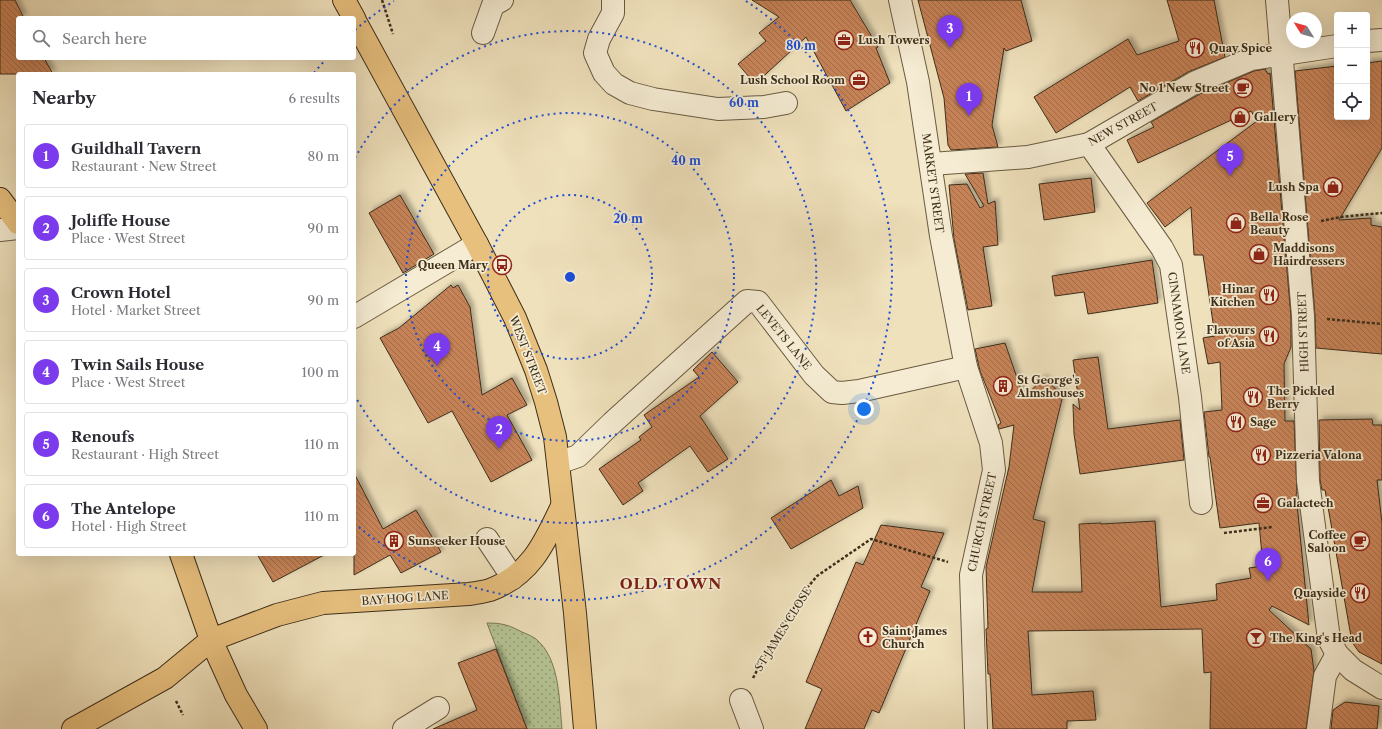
<!DOCTYPE html>
<html lang="en">
<head>
<meta charset="utf-8">
<style>
  body { margin:0; font-family:"Libre Caslon Text",serif; background:#f7f7f7; color:#2b2b33 }
  .controls { position:absolute; right:12px; top:12px; display:grid; overflow:hidden; border-radius:4px; box-shadow:0 4px 16px #0002 }
  .controls button { width:36px; height:36px; display:grid; place-items:center; padding:0; border:0; border-bottom:1px solid #e1e1e2; background:#fff; color:#2b2b33; font:20px sans-serif }
  .compass { position:absolute; left:1286px; top:12px; width:36px; height:36px; border-radius:50%; background:#fff; box-shadow:0 4px 16px #0002; rotate:307deg }
  .you { position:absolute; left:864px; top:409px; width:14px; height:14px; margin:-10px; border:3px solid #fff; border-radius:50%; background:#1a73e8; box-shadow:0 0 0 6px #1a73e833 }
  .badge { display:grid; place-items:center; width:26px; height:26px; border-radius:50%; background:#7c3aed; color:#fff; font-size:13px; font-weight:700 }
  .pin { position:absolute; translate:-50% -33px; filter:drop-shadow(0 1px 2px #0008) }
  .pin::after { content:''; position:absolute; top:21px; width:14px; height:12px; background:inherit; clip-path:polygon(0 0,100% 0,50% 100%) }
  .list { margin:0; padding:0; list-style:none }
  h2 { display:flex; justify-content:space-between; align-items:center; height:52px; margin:0; padding:0 16px; font-size:17px }
  h2 small { font-size:13px; font-weight:400; color:#7c7c81 }
  .list li { display:grid; grid-template-columns:26px 1fr auto; gap:12px; align-items:center; box-sizing:border-box; height:64px; margin:0 8px 8px; padding:0 8px; border:1px solid #e1e1e2; border-radius:4px }
  .list b { display:block; font-size:15px; white-space:nowrap }
  .list p { margin:0; font-size:13px; white-space:nowrap; color:#7c7c81 }
  .list em { font-size:13px; font-style:normal; color:#7c7c81 }
  .icon { flex:none; width:22px; height:22px; fill:none; stroke:currentColor; stroke-width:2; stroke-linecap:round; stroke-linejoin:round }
  .map { position:relative; flex:none; width:1382px; height:729px; overflow:hidden }
  .search { position:absolute; background:#fff; box-shadow:0 4px 16px #0002; left:16px; top:16px; width:340px; height:44px; display:flex; align-items:center; gap:10px; box-sizing:border-box; padding:0 14px; border-radius:4px; color:#7c7c81; font-size:15px }
  .panel { position:absolute; background:#fff; box-shadow:0 4px 16px #0002; left:16px; top:72px; width:340px; height:484px; border-radius:4px }
  .map>svg:first-child { display:block }
  .grass { fill:url(#grass-dots); stroke:#797957 }
  .building { fill:url(#building-back-hatch); stroke:#3d2e1a; filter:url(#shadow) }
  .lines { fill:none; stroke-linecap:round; stroke-linejoin:round }
  .minor-casing { stroke:#6a5b42; stroke-width:24 }
  .highway-casing { stroke:#3d2e1a; stroke-width:24 }
  .path { stroke:#3d2e1a; stroke-width:2.5; stroke-dasharray:3 2; stroke-linecap:butt }
  .minor { stroke:#f5ecd3; stroke-width:22 }
  .highway { stroke:#e8c07e; stroke-width:22 }
  .ring { fill:none; stroke:#1d4ed8; stroke-width:2; stroke-dasharray:2 4 }
  .labels { text-anchor:middle; stroke-width:3.5; stroke-linejoin:round; paint-order:stroke }
  .poi-label { font-size:11px; font-weight:bold; fill:#3d2e1a; stroke:#f5ecd3; text-anchor:start }
  .street-label { font-size:11px; fill:#3d2e1a; stroke:#f5ecd3 }
  .district-label { font-size:15px; font-weight:bold; letter-spacing:1px; fill:#7a1f14; stroke:#f5ecd3 }
  .centre { fill:#1d4ed8; stroke:#f5ecd3; stroke-width:2 }
  .ring-label { font-size:12px; text-anchor:middle; font-weight:bold; fill:#1d4ed8; stroke:#f5ecd3; stroke-width:3.5; stroke-linejoin:round; paint-order:stroke }
</style>
</head>
<body>
<div class="map">
<svg width="1382" height="729" viewBox="0 0 1382 729">
  <defs>
    <pattern id="grass-dots" width="8" height="8" patternUnits="userSpaceOnUse"><rect width="8" height="8" fill="#b5c494"/><path d="M2 2h.1M6 6h.1" fill="none" stroke="#94a078" stroke-width="1.8" stroke-linecap="round"/></pattern>
    <pattern id="building-back-hatch" width="6" height="6" patternUnits="userSpaceOnUse"><rect width="6" height="6" fill="#c78358"/><path d="M-1 5l2 2M0 0l6 6M5-1l2 2" fill="none" stroke="#a36c48"/></pattern>
    <filter id="shadow"><feDropShadow dx="3.5" dy="-3.5" stdDeviation="2" flood-color="#0004"/></filter>
  </defs>
  <rect width="100%" height="100%" fill="#efe1bc"/>
  <filter id="stains"><feTurbulence type="fractalNoise" baseFrequency=".005" numOctaves="4"/><feColorMatrix values="0 0 0 0 .2 0 0 0 0 .09 0 0 0 0 .02 0 0 0 .5 -.17"/></filter>
  <radialGradient id="worn" r=".72"><stop offset=".6" stop-color="#630" stop-opacity="0"/><stop offset="1" stop-color="#630" stop-opacity=".3"/></radialGradient>
  <path class="grass" d="M487 623C502 623 509 625 522 632 527 634 532 636 536 639 560 659 559 700 562 729H527Z"/>
  <g class="building">
    <path d="M0 0H15L24 18H18V58H44L53 74H0Z"/>
    <path d="M752 0H850L878 47 876 48 890 83 846 111 806 37 755 84 738 64 766 41 759 33 779 17Z"/>
    <path d="M918 0H1021L1032 41 1006 51 1004 48 992 125 998 147 951 150 948 145 944 98Z"/>
    <path d="M1167 0H1214L1225 57 1188 72 1138 101 1130 87 1056 133 1034 97 1128 39 1137 55 1179 41Z"/>
    <path d="M1382 61V148L1339 220 1371 218V225L1382 227V354L1316 348 1315 315 1295 71 1337 66V117H1367V63Z"/>
    <path d="M1265 69 1268 74 1270 73 1291 317V347L1284 364 1285 421H1294L1297 493 1296 494 1309 625 1272 606 1269 610 1311 649 1314 671 1306 729H1210L1211 672 1204 673 1202 629 1028 631 1032 695 1093 691 1096 720 1067 721V729H993L990 674H988L986 629 988 628 986 567 1009 467 1014 425 999 429 998 425 1001 423 980 371 975 349 1005 343 1024 398 1043 378 1063 395 1033 519 1045 522 1032 592H1082L1079 524 1101 523V524L1155 521 1161 607 1217 600 1216 584 1251 578 1249 568 1263 566 1259 523 1220 528 1210 457H1209L1204 412 1222 410 1220 362 1208 364 1203 338 1215 336 1203 255H1194L1191 207 1165 227 1147 203 1257 121 1251 111 1138 163 1127 140 1154 127 1151 122 1200 94 1254 71Z"/>
    <path d="M983 173 988 204 995 201 998 245 983 247 992 306 968 310 954 239 949 185 967 184 980 208 984 206 965 174Z"/>
    <path d="M1091 178 1095 212 1044 220 1039 184Z"/>
    <path d="M400 195 434 254 403 273 369 213Z"/>
    <path d="M1152 260 1158 303 1088 314 1084 292 1055 296 1052 276Z"/>
    <path d="M451 285 453 288 458 285 470 307 482 395 512 378 527 405 507 415 532 460 491 482 452 411 428 423 380 338 399 328Z"/>
    <path d="M712 352 738 382 700 416 728 459 708 472 690 446 638 483 643 491 623 505 599 469 641 440 639 437 652 427 644 415 699 377 693 370Z"/>
    <path d="M1098 357 1108 429 1180 420 1184 460 1080 474 1074 434 1073 404 1080 410 1073 360Z"/>
    <path d="M1372 419 1373 425H1382V480H1377L1382 523V664L1359 652 1352 642 1325 490H1322L1320 480 1319 420Z"/>
    <path d="M354 473 383 529 416 510 441 552 401 573 390 555 354 575Z"/>
    <path d="M831 480 839 496 858 486 863 508 791 549 771 518Z"/>
    <path d="M881 525 944 533 921 587 930 591 879 713 872 710 864 729H805L822 689 806 682 856 562 863 565Z"/>
    <path d="M257 554H326L273 582Z"/>
    <path d="M496 649 527 729H433L477 710 458 663Z"/>
    <path d="M1345 702 1379 706 1377 729H1331L1333 710Z"/>
  </g>
  <g class="lines">
    <g class="minor-casing">
      <g id="minor">
        <path d="M613 0V13L599 39 595 53 604 73 614 84 630 93 653 99 718 109 764 107 786 103"/>
        <path d="M900 0 918 82 941 236 966 367 991 443 994 470 971 575 976 729"/>
        <path d="M1277 0 1303 316 1308 481 1329 639 1337 654 1353 670 1382 688"/>
        <path d="M483 33 493 5 502 0"/>
        <path d="M1367 41 1382 40"/>
        <path d="M1089 144 1162 248 1171 265 1190 397 1201 503"/>
        <path d="M931 164 1028 157 1089 144 1194 83 1251 59 1337 46"/>
        <path d="M0 230 18 228"/>
        <path d="M354 317 477 244"/>
        <path d="M558 463 578 456 612 423 747 301 758 302 814 375 832 392 842 393 859 391 966 367"/>
        <path d="M487 539 513 578"/>
        <path d="M741 700 752 729"/>
        <path d="M404 729 438 708"/>
        <path d="M1318 729 1325 676 1337 654"/>
      </g>
    </g>
    <g class="highway-casing">
      <g id="highway">
        <path d="M344 0 354 18"/>
        <path d="M354 19 477 244 515 318 536 370 546 402 555 437 575 613 585 729"/>
        <path d="M0 199 18 223"/>
        <path d="M181 554 211 640 236 695 256 729"/>
        <path d="M73 729 165 678 211 640 277 615 323 603 469 594C476 593 483 592 490 590 531 575 545 542 562 506"/>
      </g>
    </g>
    <g class="path">
      <path d="M382 0 393 34"/>
      <path d="M1321 221 1341 217 1382 213"/>
      <path d="M1327 319 1382 324"/>
      <path d="M1224 533 1272 527"/>
      <path d="M753 678 767 652 803 593 817 576 871 539 948 562"/>
      <path d="M176 701 183 715"/>
    </g>
    <use href="#minor" class="minor"/>
    <use href="#highway" class="highway"/>
  </g>
  <g class="ring">
    <circle cx="570" cy="277" r="82"/>
    <circle cx="570" cy="277" r="164"/>
    <path d="M355 158A246 246 0 1 1 355 396"/>
    <path d="M314 73A327 327 0 0 1 327 58M355 30A327 327 0 0 1 394 1M746 1A327 327 0 1 1 355 524"/>
  </g>
  <defs>
    <g id="office-ring" transform="scale(1)"><circle r="9.5" fill="#f5ecd3" stroke="#8f2418" stroke-width="1.5"/><path d="M-6-3h4V-5.5h4V-3h4V5H-6ZM-1-4.5V-3h2v-1.5ZM-6 0V1H6V0Z" fill="#8f2418"/></g>
    <g id="restaurant-ring" transform="scale(1)"><circle r="9.5" fill="#f5ecd3" stroke="#8f2418" stroke-width="1.5"/><path d="M-5-6h1v4h1v-4h1v4h1v-4h1v5L-1.5 .5V6h-2V.5L-5-1ZM5-6V6H3V1.5H1.5Q1.5-4 5-6Z" fill="#8f2418"/></g>
    <g id="cafe-ring" transform="scale(1)"><circle r="9.5" fill="#f5ecd3" stroke="#8f2418" stroke-width="1.5"/><path d="M-5.5-4.5H6V0H3Q3 3.5 0 3.5H-2.5Q-5.5 3.5-5.5 0ZM3-3.2v2h1.7v-2ZM-6 4.5H4V6H-6Z" fill="#8f2418"/></g>
    <g id="shop-ring" transform="scale(1)"><circle r="9.5" fill="#f5ecd3" stroke="#8f2418" stroke-width="1.5"/><path d="M-5-2.5h2.3a2.7 3.5 0 0 1 5.4 0H5L5.5 6h-11ZM-1.5-2.5h3a1.5 2.3 0 0 0-3 0Z" fill="#8f2418"/></g>
    <g id="bus-ring" transform="scale(1)"><circle r="9.5" fill="#f5ecd3" stroke="#8f2418" stroke-width="1.5"/><path d="M-5-6H5V4H4V6H2V4H-2V6H-4V4H-5ZM-3.5-4V0h7V-4ZM-3.5 1.2v1.5H-2V1.2ZM2 1.2v1.5H3.5V1.2Z" fill="#8f2418"/></g>
    <g id="building-ring" transform="scale(1)"><circle r="9.5" fill="#f5ecd3" stroke="#8f2418" stroke-width="1.5"/><path d="M-4-6H4V6H1V3H-1V6H-4ZM-2.5-4.3h1.7v1.8h-1.7ZM.8-4.3h1.7v1.8H.8ZM-2.5-1h1.7V.8h-1.7ZM.8-1h1.7V.8H.8Z" fill="#8f2418"/></g>
    <g id="church-ring" transform="scale(1)"><circle r="9.5" fill="#f5ecd3" stroke="#8f2418" stroke-width="1.5"/><path d="M-1.2-6h2.4v3.5h3.3v2.4h-3.3V6h-2.4V-.1h-3.3v-2.4h3.3Z" fill="#8f2418"/></g>
    <g id="bar-ring" transform="scale(1)"><circle r="9.5" fill="#f5ecd3" stroke="#8f2418" stroke-width="1.5"/><path d="M-6-5H6L.8 .8V4.5H3.5V6h-7V4.5H-.8V.8Z" fill="#8f2418"/></g>
  </defs>
  <g fill-rule="evenodd">
    <use href="#office-ring" x="844" y="40"/>
    <use href="#restaurant-ring" x="1195" y="48"/>
    <use href="#office-ring" x="859" y="80"/>
    <use href="#cafe-ring" x="1243" y="88"/>
    <use href="#shop-ring" x="1240" y="117"/>
    <use href="#shop-ring" x="1333" y="187"/>
    <use href="#shop-ring" x="1236" y="223"/>
    <use href="#shop-ring" x="1259" y="254"/>
    <use href="#bus-ring" x="502" y="265"/>
    <use href="#restaurant-ring" x="1269" y="295"/>
    <use href="#restaurant-ring" x="1269" y="336"/>
    <use href="#building-ring" x="1003" y="386"/>
    <use href="#restaurant-ring" x="1253" y="397"/>
    <use href="#restaurant-ring" x="1236" y="422"/>
    <use href="#restaurant-ring" x="1261" y="455"/>
    <use href="#office-ring" x="1263" y="503"/>
    <use href="#building-ring" x="394" y="541"/>
    <use href="#cafe-ring" x="1360" y="541"/>
    <use href="#restaurant-ring" x="1360" y="593"/>
    <use href="#church-ring" x="868" y="637"/>
    <use href="#bar-ring" x="1256" y="638"/>
  </g>
  <g class="labels">
    <g class="poi-label">
      <text x="858" y="44">Lush Towers</text>
      <text x="1209" y="52">Quay Spice</text>
      <text x="845" y="84" text-anchor="end">Lush School Room</text>
      <text x="1229" y="92" text-anchor="end">No 1 New Street</text>
      <text x="1254" y="121">Gallery</text>
      <text x="1319" y="191" text-anchor="end">Lush Spa</text>
      <text x="1250" y="221">Bella Rose<tspan x="1250" dy="13">Beauty</tspan></text>
      <text x="1273" y="252">Maddisons<tspan x="1273" dy="13">Hairdressers</tspan></text>
      <text x="488" y="269" text-anchor="end">Queen Mary</text>
      <text x="1255" y="293" text-anchor="end">Hinar<tspan x="1255" dy="13">Kitchen</tspan></text>
      <text x="1255" y="334" text-anchor="end">Flavours<tspan x="1255" dy="13">of Asia</tspan></text>
      <text x="1017" y="384">St George's<tspan x="1017" dy="13">Almshouses</tspan></text>
      <text x="1267" y="395">The Pickled<tspan x="1267" dy="13">Berry</tspan></text>
      <text x="1250" y="426">Sage</text>
      <text x="1275" y="459">Pizzeria Valona</text>
      <text x="1277" y="507">Galactech</text>
      <text x="1346" y="539" text-anchor="end">Coffee<tspan x="1346" dy="13">Saloon</tspan></text>
      <text x="408" y="545">Sunseeker House</text>
      <text x="1346" y="597" text-anchor="end">Quayside</text>
      <text x="882" y="635">Saint James<tspan x="882" dy="13">Church</tspan></text>
      <text x="1270" y="642">The King's Head</text>
    </g>
    <g class="street-label">
      <text transform="translate(1123 124) rotate(-29)" y="4">NEW STREET</text>
      <text transform="translate(933 183) rotate(82)" y="4">MARKET STREET</text>
      <text transform="translate(1179 323) rotate(82)" y="4">CINNAMON LANE</text>
      <text transform="translate(1303 332) rotate(-92)" y="4">HIGH STREET</text>
      <text transform="translate(784 337) rotate(51)" y="4">LEVETS LANE</text>
      <text transform="translate(528 355) rotate(69)" y="4">WEST STREET</text>
      <text transform="translate(982 522) rotate(-78)" y="4">CHURCH STREET</text>
      <text transform="translate(405 598) rotate(-4)" y="4">BAY HOG LANE</text>
      <text transform="translate(783 629) rotate(-58)" y="4">ST JAMES CLOSE</text>
    </g>
    <g class="district-label">
      <text x="671" y="589">OLD TOWN</text>
    </g>
  </g>
  <circle cx="570" cy="277" r="6" class="centre"/>
  <g class="ring-label">
    <text x="801" y="50">80 m</text>
    <text x="744" y="107">60 m</text>
    <text x="686" y="165">40 m</text>
    <text x="628" y="223">20 m</text>
  </g>
  <rect width="100%" height="100%" filter="url(#stains)"/>
  <rect width="100%" height="100%" fill="url(#worn)"/>
</svg>
<div class="controls">
<button>+</button>
<button>−</button>
<button><svg class="icon" aria-label="locate" viewBox="0 0 24 24"><circle cx="12" cy="12" r="6"/><path d="M12 2v4M12 18v4M2 12h4M18 12h4"/></svg></button>
</div>
<svg class="compass" viewBox="-18 -18 36 36"><path d="M0-13l5 13h-10z" fill="#e53935"/><path d="M0 13l5-13h-10z" fill="#7c7c81"/></svg>
<div class="you"></div>
<div class="pin badge" style="left:969px;top:116px">1</div>
<div class="pin badge" style="left:499px;top:449px">2</div>
<div class="pin badge" style="left:950px;top:48px">3</div>
<div class="pin badge" style="left:437px;top:366px">4</div>
<div class="pin badge" style="left:1230px;top:176px">5</div>
<div class="pin badge" style="left:1268px;top:581px">6</div>
<div class="search"><svg class="icon" aria-label="search" viewBox="0 0 24 24"><circle cx="10" cy="10" r="6"/><path d="M15 15l6 6"/></svg>Search here</div>
<section class="panel">
<h2>Nearby<small>6 results</small></h2>
<ul class="list">
<li><span class="badge">1</span><div><b>Guildhall Tavern</b><p>Restaurant · New Street</p></div><em>80 m</em></li>
<li><span class="badge">2</span><div><b>Joliffe House</b><p>Place · West Street</p></div><em>90 m</em></li>
<li><span class="badge">3</span><div><b>Crown Hotel</b><p>Hotel · Market Street</p></div><em>90 m</em></li>
<li><span class="badge">4</span><div><b>Twin Sails House</b><p>Place · West Street</p></div><em>100 m</em></li>
<li><span class="badge">5</span><div><b>Renoufs</b><p>Restaurant · High Street</p></div><em>110 m</em></li>
<li><span class="badge">6</span><div><b>The Antelope</b><p>Hotel · High Street</p></div><em>110 m</em></li>
</ul>
</section>
</div>
</body>
</html>
